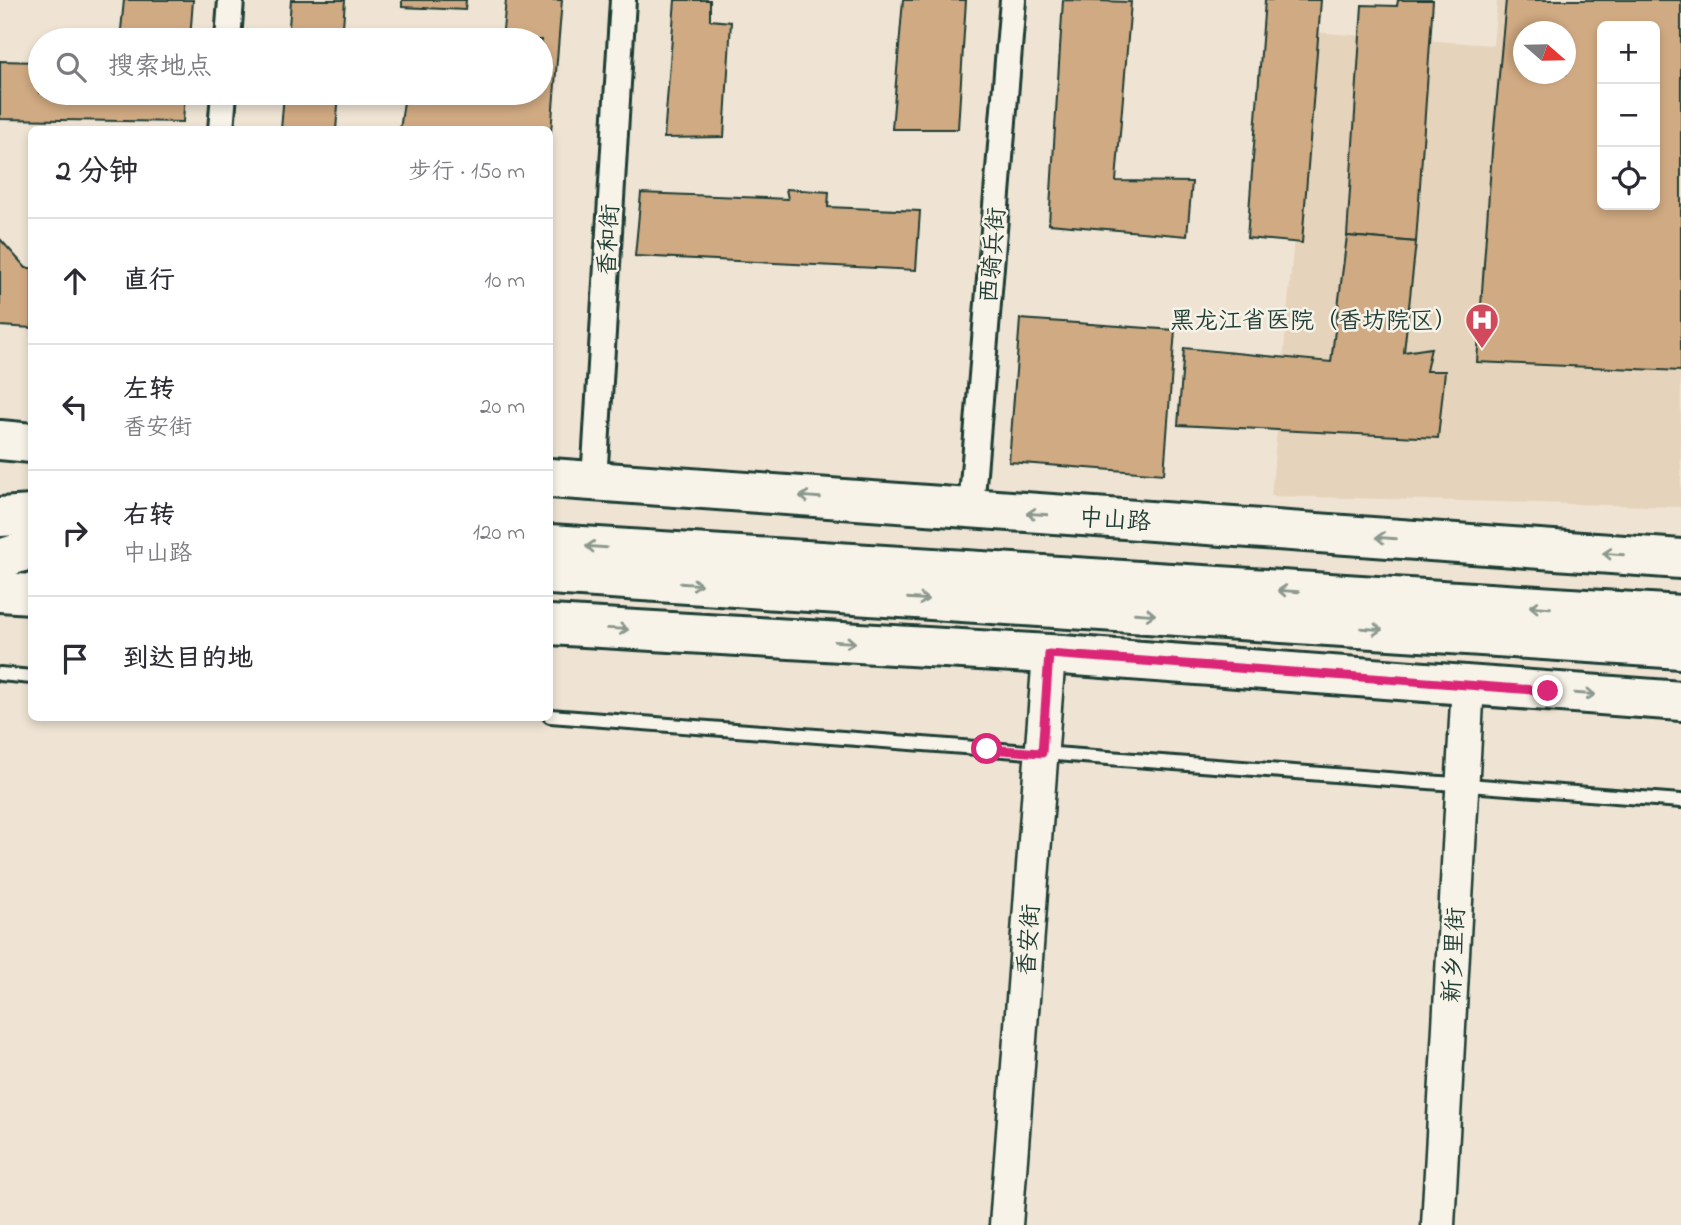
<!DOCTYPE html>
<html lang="zh">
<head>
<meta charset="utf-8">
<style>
  body { margin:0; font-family:"Indie Flower","LXGW WenKai TC",sans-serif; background:#f2f2f3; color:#2b2b33 }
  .controls { position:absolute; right:21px; top:21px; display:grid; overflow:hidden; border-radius:10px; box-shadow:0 4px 10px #0003 }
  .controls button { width:63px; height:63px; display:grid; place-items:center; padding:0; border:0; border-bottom:2px solid #e1e1e2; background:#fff; color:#2b2b33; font:35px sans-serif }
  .compass { position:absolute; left:1513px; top:21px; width:63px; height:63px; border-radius:50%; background:#fff; box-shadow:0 4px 10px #0003; rotate:110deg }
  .stop { position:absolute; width:21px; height:21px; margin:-16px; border:5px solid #db2777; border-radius:50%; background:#fff }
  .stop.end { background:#db2777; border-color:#fff; box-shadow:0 2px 7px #0008 }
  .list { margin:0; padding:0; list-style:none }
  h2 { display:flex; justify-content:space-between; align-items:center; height:91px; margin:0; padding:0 28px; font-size:30px }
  h2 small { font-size:23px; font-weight:400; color:#7c7c81 }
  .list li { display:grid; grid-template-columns:46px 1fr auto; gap:21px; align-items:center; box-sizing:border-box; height:126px; padding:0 28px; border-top:2px solid #e1e1e2 }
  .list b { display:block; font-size:26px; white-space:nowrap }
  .list p { margin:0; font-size:23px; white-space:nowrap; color:#7c7c81 }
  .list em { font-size:23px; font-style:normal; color:#7c7c81 }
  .icon { flex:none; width:38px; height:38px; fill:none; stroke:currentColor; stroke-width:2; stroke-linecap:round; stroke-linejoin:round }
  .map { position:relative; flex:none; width:1681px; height:1225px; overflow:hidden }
  .search { position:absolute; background:#fff; box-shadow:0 4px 10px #0003; left:28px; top:28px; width:525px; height:77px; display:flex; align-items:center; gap:18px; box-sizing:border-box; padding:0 24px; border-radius:38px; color:#7c7c81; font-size:26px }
  .panel { position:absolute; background:#fff; box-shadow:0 4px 10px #0003; left:28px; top:126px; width:525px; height:595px; border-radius:10px }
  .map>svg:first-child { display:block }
  .built { fill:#e6d3bb; fill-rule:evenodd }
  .building { fill:#d0aa82; stroke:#1f3d34; stroke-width:2; fill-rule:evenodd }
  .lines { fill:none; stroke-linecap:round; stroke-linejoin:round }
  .service-casing { stroke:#1f3d34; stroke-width:18 }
  .minor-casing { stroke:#1f3d34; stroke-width:30 }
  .tertiary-casing { stroke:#1f3d34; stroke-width:37 }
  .primary-casing { stroke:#1f3d34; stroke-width:44 }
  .trunk-casing { stroke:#1f3d34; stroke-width:44 }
  .service { stroke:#f7f3e8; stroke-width:12 }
  .minor { stroke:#f7f3e8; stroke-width:24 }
  .tertiary { stroke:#f7f3e8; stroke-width:32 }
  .primary { stroke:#f7f3e8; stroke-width:38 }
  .trunk { stroke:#f7f3e8; stroke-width:38 }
  .oneway { stroke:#8b988e }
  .route { stroke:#db2777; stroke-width:9 }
  .labels { text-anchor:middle; stroke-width:5; stroke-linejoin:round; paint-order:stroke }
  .street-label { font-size:24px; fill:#1f3d34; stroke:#f7f3e8 }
  .poi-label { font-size:24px; fill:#1f3d34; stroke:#f7f3e8; text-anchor:end }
</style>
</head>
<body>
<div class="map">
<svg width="1681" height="1225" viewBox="0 0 1681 1225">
  <rect width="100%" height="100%" fill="#efe4d4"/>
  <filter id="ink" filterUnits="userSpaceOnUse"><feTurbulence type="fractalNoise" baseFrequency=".0143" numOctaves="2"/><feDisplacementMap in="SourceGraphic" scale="14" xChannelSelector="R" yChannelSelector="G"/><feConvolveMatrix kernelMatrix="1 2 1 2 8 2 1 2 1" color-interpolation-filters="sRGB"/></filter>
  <g filter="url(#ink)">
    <path class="built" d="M1497 0H1681V507L1271 496 1312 32 1493 45ZM1602 26H1655V205H1602ZM1524 32H1566V74H1524Z"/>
    <g class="building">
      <path d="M124 0H193L190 40H120Z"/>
      <path d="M291 0H345L342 40H288Z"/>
      <path d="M402 0H466L465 10 402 7Z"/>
      <path d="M506 0H562L550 144V130H400L405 94 498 98V93H541V40H502Z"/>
      <path d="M675 0H710V20L731 22 724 137 664 138Z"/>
      <path d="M903 0H966L958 129H892Z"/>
      <path d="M1063 0 1131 2 1116 181 1192 182 1187 236 1049 224Z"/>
      <path d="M1265 0H1321L1302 243 1247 238Z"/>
      <path d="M1398 0H1433L1416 242 1347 236 1362 5 1397 6Z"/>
      <path d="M1506 0H1681V371L1477 362 1492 151ZM1602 26H1655V205H1602ZM1524 32H1566V74H1524Z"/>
      <path d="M0 61 40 62V93H185L183 122 0 119Z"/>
      <path d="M284 93H339L336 130H281Z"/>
      <path d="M786 189 829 192 828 207 920 211 916 270 635 256 641 193 788 199Z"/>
      <path d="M1347 236 1416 242 1404 352 1431 348 1426 371H1445L1438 438 1178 425 1184 348 1331 362Z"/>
      <path d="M0 239 26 268H32V328L0 326Z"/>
      <path d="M1020 319 1175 330 1164 474 1009 462Z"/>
    </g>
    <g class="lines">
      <g class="service-casing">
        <g id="service">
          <path d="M0 674 32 677"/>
          <path d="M550 716 1681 801"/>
        </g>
      </g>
      <g class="minor-casing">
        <g id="minor">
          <path d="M228 40 231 0"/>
          <path d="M221 130 224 93"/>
          <path d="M594 481 623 0"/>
          <path d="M971 509 1013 0"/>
        </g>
      </g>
      <g class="tertiary-casing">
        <g id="tertiary">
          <path d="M1006 1225 1049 654"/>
          <path d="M1438 1225 1468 684"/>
        </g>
      </g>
      <g class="primary-casing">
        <g id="primary">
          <path d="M550 478 1681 559"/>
          <path d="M550 544 1681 615"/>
          <path d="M550 575 1681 649"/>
          <path d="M550 625 1049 654 1681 701"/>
        </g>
      </g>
      <g class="trunk-casing">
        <g id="trunk">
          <path d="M0 440 32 443"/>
          <path d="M0 517 32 515"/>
          <path d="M0 559 32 549"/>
          <path d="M0 592 32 594"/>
        </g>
      </g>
      <use href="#service" class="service"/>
      <use href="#minor" class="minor"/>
      <use href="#tertiary" class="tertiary"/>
      <use href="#primary" class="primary"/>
      <use href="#trunk" class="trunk"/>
    </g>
    <defs><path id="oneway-shaft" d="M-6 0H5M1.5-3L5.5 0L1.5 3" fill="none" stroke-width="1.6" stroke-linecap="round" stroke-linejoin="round" transform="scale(1.75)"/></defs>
    <g class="oneway">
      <use href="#oneway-shaft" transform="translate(810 497) rotate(-176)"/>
      <use href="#oneway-shaft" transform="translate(1037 514) rotate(-176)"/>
      <use href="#oneway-shaft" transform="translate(1386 538) rotate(-176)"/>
      <use href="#oneway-shaft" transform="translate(596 547) rotate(-176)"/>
      <use href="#oneway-shaft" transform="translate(1613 554) rotate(-176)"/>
      <use href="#oneway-shaft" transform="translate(691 584) rotate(4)"/>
      <use href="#oneway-shaft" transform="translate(1288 591) rotate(-176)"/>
      <use href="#oneway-shaft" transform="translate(918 599) rotate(4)"/>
      <use href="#oneway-shaft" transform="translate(1540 607) rotate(-176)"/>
      <use href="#oneway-shaft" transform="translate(1145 614) rotate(4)"/>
      <use href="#oneway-shaft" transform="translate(618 629) rotate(3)"/>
      <use href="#oneway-shaft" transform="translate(1372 629) rotate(4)"/>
      <use href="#oneway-shaft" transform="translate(845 642) rotate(3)"/>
      <use href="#oneway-shaft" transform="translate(1585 694) rotate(4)"/>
    </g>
  </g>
  <g class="lines" filter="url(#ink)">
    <path class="route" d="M987 749 1042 753 1049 654 1548 691"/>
  </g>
  <defs>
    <g id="hospital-pin" transform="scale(1.75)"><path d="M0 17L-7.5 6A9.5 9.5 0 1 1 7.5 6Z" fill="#d1495b" stroke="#f7f3e8"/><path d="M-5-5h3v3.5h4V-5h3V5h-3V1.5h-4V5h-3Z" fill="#fff"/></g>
  </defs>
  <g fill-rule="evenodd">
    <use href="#hospital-pin" x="1482" y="320"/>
  </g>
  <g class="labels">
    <g class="street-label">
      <text transform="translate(608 240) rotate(-87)" y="8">香和街</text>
      <text transform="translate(992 255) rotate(-85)" y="8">西骑兵街</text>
      <text transform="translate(1115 519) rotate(4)" y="8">中山路</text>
      <text transform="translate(1028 940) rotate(-86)" y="8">香安街</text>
      <text transform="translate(1453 955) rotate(-87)" y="8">新乡里街</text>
    </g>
    <g class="poi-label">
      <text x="1458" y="328">黑龙江省医院（香坊院区）</text>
    </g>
  </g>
</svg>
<div class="controls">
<button>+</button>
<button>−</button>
<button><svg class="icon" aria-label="locate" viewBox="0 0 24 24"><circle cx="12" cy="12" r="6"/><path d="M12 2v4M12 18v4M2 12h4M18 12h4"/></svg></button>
</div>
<svg class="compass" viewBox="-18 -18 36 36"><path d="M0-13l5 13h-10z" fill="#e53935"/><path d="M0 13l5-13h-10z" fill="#7c7c81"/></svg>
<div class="stop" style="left:987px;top:749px"></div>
<div class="stop end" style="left:1548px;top:691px"></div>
<div class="search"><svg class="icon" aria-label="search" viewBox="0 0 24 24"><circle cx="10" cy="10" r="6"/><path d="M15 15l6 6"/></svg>搜索地点</div>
<section class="panel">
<h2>2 分钟<small>步行 · 150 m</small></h2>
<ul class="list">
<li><svg class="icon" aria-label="ahead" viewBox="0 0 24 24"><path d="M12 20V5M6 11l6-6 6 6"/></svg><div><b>直行</b></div><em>10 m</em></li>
<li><svg class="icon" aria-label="left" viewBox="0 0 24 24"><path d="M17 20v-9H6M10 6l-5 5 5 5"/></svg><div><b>左转</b><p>香安街</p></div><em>20 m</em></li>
<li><svg class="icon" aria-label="right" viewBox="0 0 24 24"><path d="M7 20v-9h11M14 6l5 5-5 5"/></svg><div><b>右转</b><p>中山路</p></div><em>120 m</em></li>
<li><svg class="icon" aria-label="arrive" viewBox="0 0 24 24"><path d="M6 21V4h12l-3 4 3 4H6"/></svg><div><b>到达目的地</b></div></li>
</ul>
</section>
</div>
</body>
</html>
